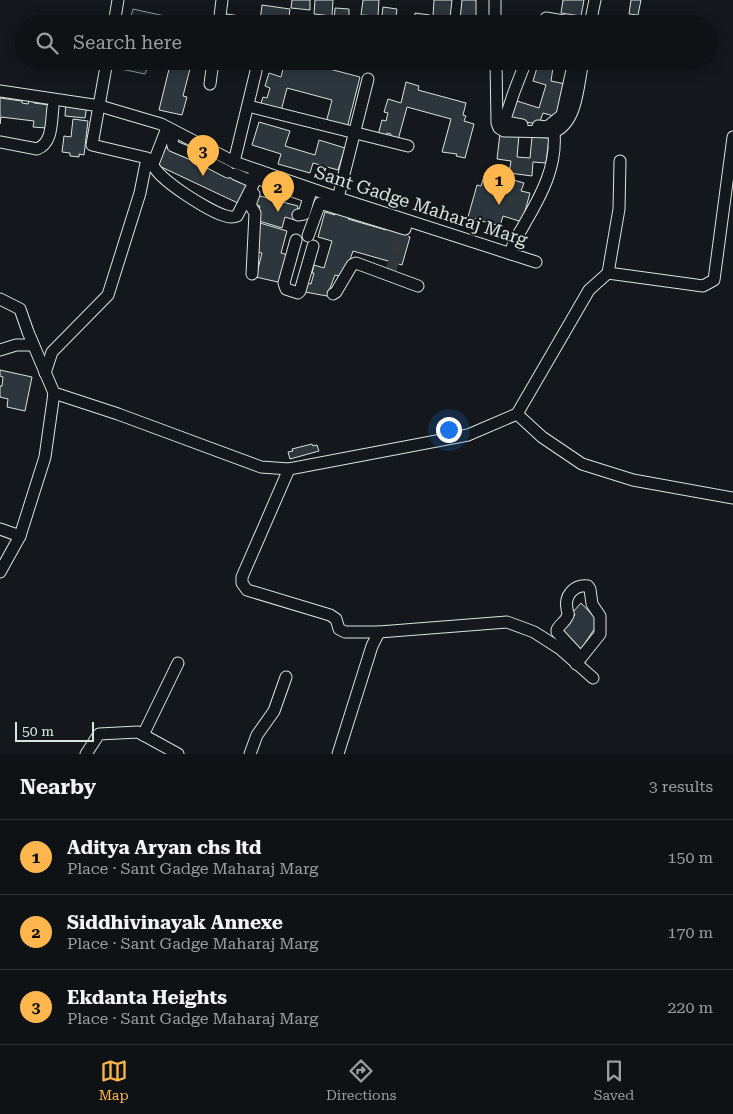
<!DOCTYPE html>
<html lang="en">
<head>
<meta charset="utf-8">
<style>
  body { margin:0; font-family:"Roboto Serif",serif; background:#181b1e; color:#f1f3f6 }
  .scale { position:absolute; left:15px; bottom:12px; width:79px; box-sizing:border-box; padding-left:5px; border:2px solid #d8e6dc; border-top:0; font-size:14px; line-height:18px; white-space:nowrap; color:#d8e6dc; -webkit-text-stroke:4px #14181c; paint-order:stroke }
  .you { position:absolute; left:448px; top:429px; width:18px; height:18px; margin:-12px; border:4px solid #fff; border-radius:50%; background:#1a73e8; box-shadow:0 0 0 8px #1a73e833 }
  .badge { display:grid; place-items:center; width:32px; height:32px; border-radius:50%; background:#ffb74d; color:#111; font-size:16px; font-weight:700 }
  .pin { position:absolute; translate:-50% -41px; filter:drop-shadow(0 1px 2px #0008) }
  .pin::after { content:''; position:absolute; top:26px; width:18px; height:15px; background:inherit; clip-path:polygon(0 0,100% 0,50% 100%) }
  .list { margin:0; padding:0; list-style:none }
  h2 { display:flex; justify-content:space-between; align-items:center; height:65px; margin:0; padding:0 20px; font-size:21px }
  h2 small { font-size:16px; font-weight:400; color:#9b9ea0 }
  .list li { display:grid; grid-template-columns:32px 1fr auto; gap:15px; align-items:center; box-sizing:border-box; height:75px; padding:0 20px; border-top:1px solid #2f3234 }
  .list b { display:block; font-size:19px; white-space:nowrap }
  .list p { margin:0; font-size:16px; white-space:nowrap; color:#9b9ea0 }
  .list em { font-size:16px; font-style:normal; color:#9b9ea0 }
  .icon { flex:none; width:28px; height:28px; fill:none; stroke:currentColor; stroke-width:2; stroke-linecap:round; stroke-linejoin:round }
  .map { position:relative; flex:none; width:733px; height:754px; overflow:hidden }
  .search { position:absolute; background:#0f1215; box-shadow:0 2px 12px #0003; left:15px; right:15px; top:15px; height:55px; display:flex; align-items:center; gap:12px; box-sizing:border-box; padding:0 18px; border-radius:28px; color:#9b9ea0; font-size:19px }
  .sheet { height:290px; background:#0f1215 }
  nav { display:flex; justify-content:space-around; align-items:center; box-sizing:border-box; height:70px; border-top:1px solid #2f3234; background:#0f1215; font-size:14px; color:#9b9ea0 }
  nav a { display:grid; justify-items:center; gap:2px }
  nav .on { color:#ffb74d }
  .map>svg:first-child { display:block }
  .green { fill:#202428; stroke:#939e99 }
  .building { fill:#2c363c; stroke:#d8e6dc }
  .lines { fill:none; stroke-linecap:round; stroke-linejoin:round }
  .minor-tunnel { stroke:#313739; stroke-width:11; stroke-dasharray:11 5.5; stroke-linecap:butt }
  .minor-casing { stroke:#d8e6dc; stroke-width:13 }
  .minor { stroke:#14181c; stroke-width:11 }
  .labels { text-anchor:middle; stroke-width:4; stroke-linejoin:round; paint-order:stroke }
  .street-label { font-size:18px; fill:#d8e6dc; stroke:#14181c }
</style>
</head>
<body>
<div class="map">
<svg width="733" height="754" viewBox="0 0 733 754">
  <rect width="100%" height="100%" fill="#14181c"/>
  <g class="green">
    <path d="M133 9 165 16 163 24H129Z"/>
    <path d="M118 61H150L145 74 116 68Z"/>
  </g>
  <g class="building">
    <path d="M292 0H310V10L291 8Z"/>
    <path d="M315 0H333L332 16 314 14Z"/>
    <path d="M363 0H379L378 16 361 15Z"/>
    <path d="M434 0H452L450 18 433 16Z"/>
    <path d="M462 0H476V17L460 20Z"/>
    <path d="M563 0H584L581 16 561 13Z"/>
    <path d="M631 0H641L638 15 629 14Z"/>
    <path d="M262 5 290 9 288 24 260 21Z"/>
    <path d="M383 7 397 9 395 24H381Z"/>
    <path d="M335 8 349 9V24H334Z"/>
    <path d="M415 13 430 15 429 24H414Z"/>
    <path d="M227 14 240 16 239 24H230V21H226Z"/>
    <path d="M247 17 258 19 257 24H246Z"/>
    <path d="M171 61H192L183 96 187 97 182 115 159 110Z"/>
    <path d="M285 61H299L360 77 347 128 326 123 332 100 287 88 281 111 260 106 263 97 267 98 270 88 265 86 269 73 281 77Z"/>
    <path d="M539 61H554L551 81 565 84 557 117 543 113 539 124 510 120 514 100 539 108 546 85 533 81Z"/>
    <path d="M406 82 419 86 418 90 466 103 463 115 466 116 464 121 474 124 465 158 456 156 457 154 442 152 451 119 407 107 398 140 390 138 391 134 387 133 386 137 378 135 382 120 386 121 388 113 384 112 388 99 401 103Z"/>
    <path d="M0 98 22 101V103L28 104 29 101 34 102V103L49 105 46 128 33 127 34 121 1 117 0 124Z"/>
    <path d="M66 102 87 105 85 118 65 116Z"/>
    <path d="M73 119 88 121 84 155 79 154V157L70 156V153L62 152 64 136 71 137Z"/>
    <path d="M259 122 290 131 285 146 315 155 319 140 345 148 338 170 313 163 310 173 278 164 281 154 252 145Z"/>
    <path d="M500 133 519 135 517 157 530 158 532 137 549 138 546 163 533 162 532 176 509 173 511 161 497 159Z"/>
    <path d="M164 146 251 187 242 205 155 164Z"/>
    <path d="M485 173 502 180 503 177 524 183 521 191 530 193 522 222 503 216 500 226 468 217 477 185 481 186Z"/>
    <path d="M256 195 298 206 295 220 285 217 282 228 256 220 260 206 254 204Z"/>
    <path d="M325 212 335 215V213L349 216 348 219 386 230 387 227 400 231 399 234 410 237 402 265 353 251 344 277 335 275 327 296 305 292 307 283 311 284 314 273H312L314 265 324 268 332 241 318 237Z"/>
    <path d="M260 223 287 231 281 253 288 255 282 283 256 277 262 253 254 251Z"/>
    <path d="M0 370 32 377 25 411 7 407 8 399 0 397V386H2L3 377 0 376Z"/>
    <path d="M312 444 313 446 317 445 319 451 290 459 288 452 293 451 292 449Z"/>
    <path d="M581 603 599 622 581 649 559 630 567 624 575 615 573 612Z"/>
  </g>
  <g class="lines">
    <path class="minor-tunnel" d="M391 270 405 229"/>
    <g class="minor-casing">
      <g id="minor">
        <path d="M495 0V24"/>
        <path d="M546 18 581 24"/>
        <path d="M114 24 118 0"/>
        <path d="M219 24 222 0"/>
        <path d="M590 24 595 0"/>
        <path d="M496 61 497 123 499 128 504 131 554 132C578 122 578 83 583 61"/>
        <path d="M210 84 213 61"/>
        <path d="M0 91 100 106 161 124 234 162 338 198 536 262"/>
        <path d="M248 106 408 146"/>
        <path d="M522 125 506 122 505 119 514 92 526 61"/>
        <path d="M538 126 547 127 562 115 574 61"/>
        <path d="M167 128 153 164C155 178 212 213 226 216 230 218 233 217 237 216L260 171"/>
        <path d="M176 132 172 140 173 146 192 154"/>
        <path d="M0 142 37 149C53 143 51 122 53 107"/>
        <path d="M199 157 228 172"/>
        <path d="M234 162 256 71"/>
        <path d="M235 174 251 181 256 171"/>
        <path d="M259 179 309 197"/>
        <path d="M338 198 368 79"/>
        <path d="M298 215 304 214 311 190"/>
        <path d="M308 236 320 203 405 229 407 221"/>
        <path d="M296 240 284 283 286 289 298 293 300 291 313 246"/>
        <path d="M511 254C513 238 518 237 525 223 542 194 557 166 554 132"/>
        <path d="M608 273 619 209 620 161"/>
        <path d="M252 274 255 213 250 205 254 194"/>
        <path d="M333 294 336 292 352 265 356 263 418 286"/>
        <path d="M0 299 20 309 28 332 54 393 118 414 261 467 289 469 468 435 517 414 589 290 608 273 703 286 714 280 733 137"/>
        <path d="M0 350 16 345H33"/>
        <path d="M45 373 52 352 108 295 140 193 147 158 92 145 107 61"/>
        <path d="M517 414 542 437 582 464 633 480 733 498"/>
        <path d="M289 469 242 577V583L247 590 330 615 336 619 339 629 345 632H379L507 622 534 632 559 648 593 678"/>
        <path d="M0 529 20 536"/>
        <path d="M0 572 20 536 45 457 54 393"/>
        <path d="M576 664 600 634V616L592 604 590 589 588 586C574 584 564 596 567 609 567 613 570 613 567 617 565 622 559 625 557 630V632L581 658"/>
        <path d="M143 735 178 663"/>
        <path d="M86 754 99 734 138 732 178 754"/>
        <path d="M250 754 257 735 274 711 286 677"/>
        <path d="M338 754 372 646 379 632"/>
      </g>
    </g>
    <use href="#minor" class="minor"/>
  </g>
  <g class="labels">
    <g class="street-label">
      <text transform="translate(421 206) rotate(18)" y="6">Sant Gadge Maharaj Marg</text>
    </g>
  </g>
</svg>
<div class="scale">50 m</div>
<div class="you"></div>
<div class="pin badge" style="left:499px;top:205px">1</div>
<div class="pin badge" style="left:278px;top:212px">2</div>
<div class="pin badge" style="left:203px;top:176px">3</div>
<div class="search"><svg class="icon" aria-label="search" viewBox="0 0 24 24"><circle cx="10" cy="10" r="6"/><path d="M15 15l6 6"/></svg>Search here</div>
</div>
<section class="sheet">
<h2>Nearby<small>3 results</small></h2>
<ul class="list">
<li><span class="badge">1</span><div><b>Aditya Aryan chs ltd</b><p>Place · Sant Gadge Maharaj Marg</p></div><em>150 m</em></li>
<li><span class="badge">2</span><div><b>Siddhivinayak Annexe</b><p>Place · Sant Gadge Maharaj Marg</p></div><em>170 m</em></li>
<li><span class="badge">3</span><div><b>Ekdanta Heights</b><p>Place · Sant Gadge Maharaj Marg</p></div><em>220 m</em></li>
</ul>
</section>
<nav>
<a class="on"><svg class="icon" aria-label="map" viewBox="0 0 24 24"><path d="M3 6l6-2 6 2 6-2v14l-6 2-6-2-6 2zM9 4v14M15 6v14"/></svg>Map</a>
<a><svg class="icon" aria-label="directions" viewBox="0 0 24 24"><path d="M12 3l9 9-9 9-9-9zM9 14v-3h6M13 9l2 2-2 2"/></svg>Directions</a>
<a><svg class="icon" aria-label="saved" viewBox="0 0 24 24"><path d="M7 4h10v16l-5-4-5 4z"/></svg>Saved</a>
</nav>
</body>
</html>
